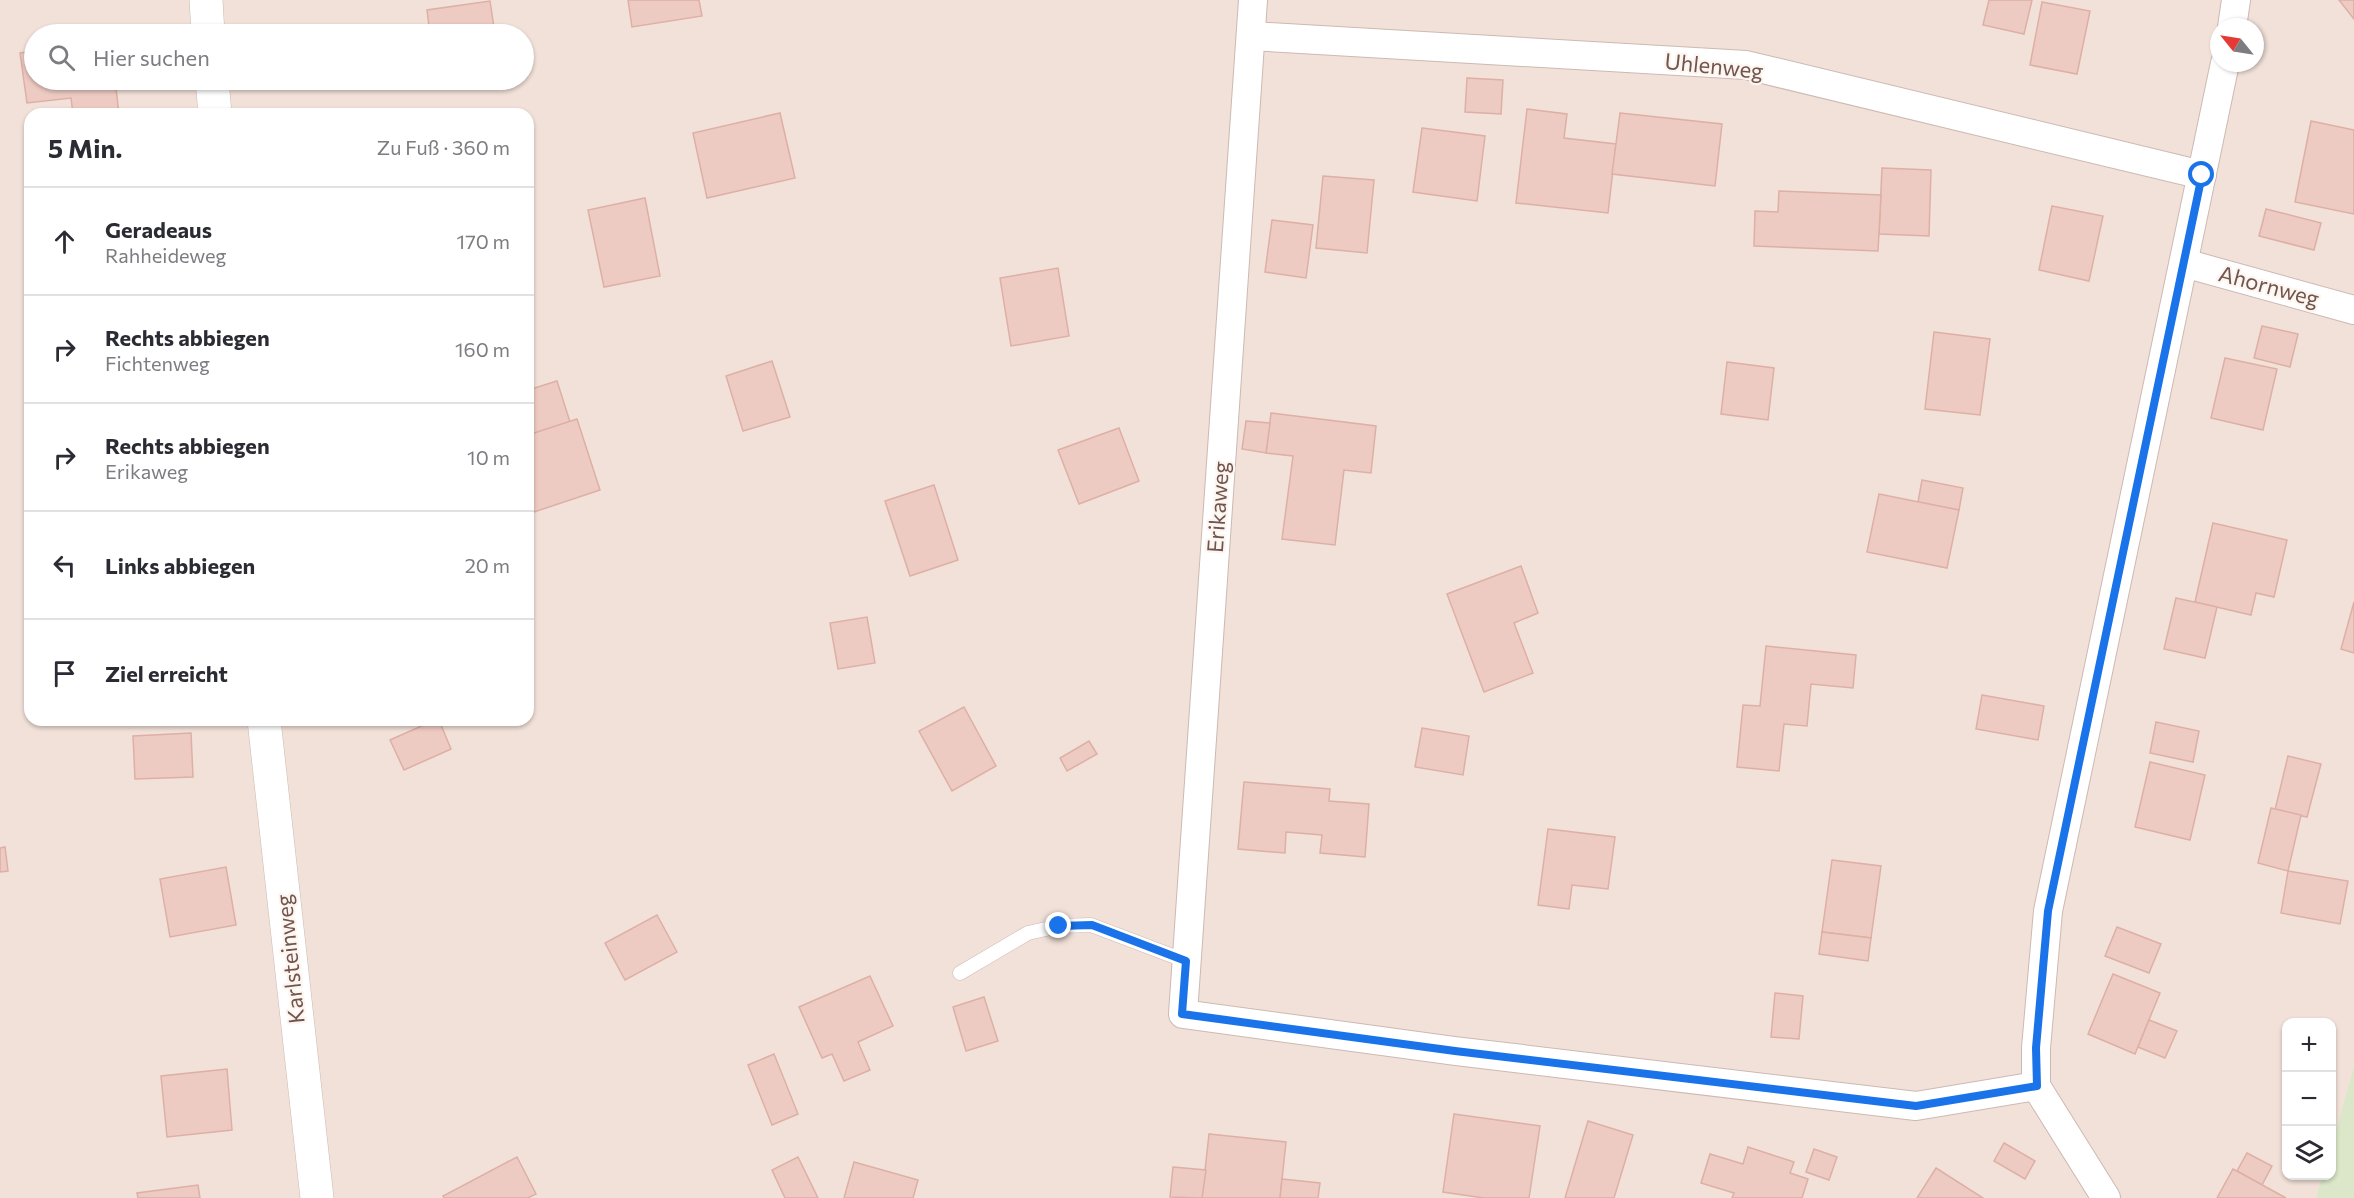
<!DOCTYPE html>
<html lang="de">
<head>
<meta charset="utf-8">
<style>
  body { margin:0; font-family:Commissioner,sans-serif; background:#f7f7f7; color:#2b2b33 }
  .controls { position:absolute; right:18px; bottom:18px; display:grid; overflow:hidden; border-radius:12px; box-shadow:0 2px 4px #0004 }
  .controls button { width:54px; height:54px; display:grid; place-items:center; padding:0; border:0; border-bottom:2px solid #e1e1e2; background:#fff; color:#2b2b33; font:30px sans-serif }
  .compass { position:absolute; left:2210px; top:18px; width:54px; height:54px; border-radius:50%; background:#fff; box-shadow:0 2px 4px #0004; rotate:300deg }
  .stop { position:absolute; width:18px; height:18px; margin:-14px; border:4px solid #1a73e8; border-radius:50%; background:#fff }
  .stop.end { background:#1a73e8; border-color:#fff; box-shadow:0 2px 6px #0008 }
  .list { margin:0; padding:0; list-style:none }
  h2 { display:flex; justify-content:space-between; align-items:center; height:78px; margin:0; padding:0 24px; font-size:26px }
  h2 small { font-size:20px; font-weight:400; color:#7c7c81 }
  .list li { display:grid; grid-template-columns:39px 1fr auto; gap:18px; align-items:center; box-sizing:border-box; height:108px; padding:0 24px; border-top:2px solid #e1e1e2 }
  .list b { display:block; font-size:22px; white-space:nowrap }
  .list p { margin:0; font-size:20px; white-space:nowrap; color:#7c7c81 }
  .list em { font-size:20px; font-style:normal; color:#7c7c81 }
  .icon { flex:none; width:33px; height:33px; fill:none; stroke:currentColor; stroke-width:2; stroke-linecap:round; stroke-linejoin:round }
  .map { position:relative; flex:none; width:2354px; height:1198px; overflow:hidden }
  .search { position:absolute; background:#fff; box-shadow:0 2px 4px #0004; left:24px; top:24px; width:510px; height:66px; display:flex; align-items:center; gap:15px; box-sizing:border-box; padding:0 21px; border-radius:33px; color:#7c7c81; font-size:22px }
  .panel { position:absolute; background:#fff; box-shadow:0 2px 4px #0004; left:24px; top:108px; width:510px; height:618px; border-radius:18px }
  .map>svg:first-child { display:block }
  .residential { fill:#f1e1d8; fill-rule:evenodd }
  .green { fill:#dbe7c8 }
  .building { fill:#edcbc3; stroke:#deafa5; stroke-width:1.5 }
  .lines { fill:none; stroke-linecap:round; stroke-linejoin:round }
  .service-casing { stroke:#cdb9b3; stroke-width:15 }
  .minor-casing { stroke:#cdb9b3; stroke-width:30 }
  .tertiary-casing { stroke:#cdb9b3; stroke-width:34 }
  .service { stroke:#fff; stroke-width:14 }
  .minor { stroke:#fff; stroke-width:28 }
  .tertiary { stroke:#fff; stroke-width:33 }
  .route { stroke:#1a73e8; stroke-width:8 }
  .labels { text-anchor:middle; stroke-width:4.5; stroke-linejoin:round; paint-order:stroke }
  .street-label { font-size:22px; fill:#72544f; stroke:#fdf5ef }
</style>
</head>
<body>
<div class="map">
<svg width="2354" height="1198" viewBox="0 0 2354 1198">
  <rect width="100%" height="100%" fill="#faf0e9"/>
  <path class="residential" d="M0 0H2354V1066L2332 1144V1022H2286V1176H2322L2316 1198H0ZM2219 27H2255V63H2219ZM34 34H524V80H34ZM30 114H528V720H30Z"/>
  <path class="green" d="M2354 1066V1198H2316L2322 1176H2332V1144Z"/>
  <g class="building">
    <path d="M628 0H699L702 16 632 27Z"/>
    <path d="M1989 0H2032L2024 34 1983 25Z"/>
    <path d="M2339 0H2354V19Z"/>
    <path d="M490 1 495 34H430L427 10Z"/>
    <path d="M2042 2 2090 11 2077 74 2030 65Z"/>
    <path d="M34 51V80H115L119 114H73L71 98 27 103 20 53Z"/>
    <path d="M1467 78 1503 80 1501 114 1465 112Z"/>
    <path d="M437 80H502L438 89Z"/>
    <path d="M1527 109 1567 114 1564 138 1616 144 1608 213 1516 203Z"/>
    <path d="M780 113 795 178 707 198 693 133Z"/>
    <path d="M1620 113 1722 124 1715 186 1612 174Z"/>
    <path d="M2311 121 2354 130V214L2295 202Z"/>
    <path d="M1422 128 1485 136 1477 201 1413 192Z"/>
    <path d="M1882 168 1931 170 1929 236 1879 234Z"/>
    <path d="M1323 176 1374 180 1367 253 1316 248Z"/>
    <path d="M1779 191 1881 195 1878 251 1754 246 1755 211 1778 212Z"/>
    <path d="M645 198 660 276 604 287 588 210Z"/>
    <path d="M2052 206 2103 216 2089 281 2039 270Z"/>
    <path d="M2266 209 2321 223 2314 250 2259 236Z"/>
    <path d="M1272 220 1313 225 1306 278 1265 272Z"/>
    <path d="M1058 268 1069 336 1011 346 1000 278Z"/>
    <path d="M2262 326 2298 334 2290 367 2254 358Z"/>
    <path d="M1934 332 1990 339 1980 415 1925 409Z"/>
    <path d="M2225 358 2277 369 2263 430 2211 418Z"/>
    <path d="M772 361 790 417 743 431 726 376Z"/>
    <path d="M1727 362 1774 368 1768 420 1721 414Z"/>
    <path d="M557 381 570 422 528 435V390Z"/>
    <path d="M1271 413 1376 426 1371 473 1344 470 1335 545 1282 539 1293 456 1266 453Z"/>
    <path d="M577 419 600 490 528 514V435Z"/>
    <path d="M1246 421 1270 423 1266 453 1242 449Z"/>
    <path d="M1119 428 1139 481 1079 504 1058 450Z"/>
    <path d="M1922 480 1963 488 1959 510 1918 502Z"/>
    <path d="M934 485 958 560 910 576 885 501Z"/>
    <path d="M1879 494 1959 510 1947 568 1867 552Z"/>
    <path d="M2213 523 2287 540 2274 597 2256 593 2251 615 2195 602Z"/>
    <path d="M1521 566 1538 613 1514 623 1533 673 1484 692 1447 594Z"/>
    <path d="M2176 598 2217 607 2205 658 2164 649Z"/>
    <path d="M2354 602V653L2341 649Z"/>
    <path d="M867 617 875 663 838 669 830 623Z"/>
    <path d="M1766 646 1856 655 1853 688 1811 684 1807 726 1784 724 1779 771 1737 767 1743 705 1760 706Z"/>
    <path d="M1982 695 2044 706 2038 740 1976 729Z"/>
    <path d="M964 707 996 766 952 791 919 731Z"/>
    <path d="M435 720H439L451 749 404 770 390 740Z"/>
    <path d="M2156 722 2199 731 2193 762 2150 753Z"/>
    <path d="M1422 728 1469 736 1463 775 1415 767Z"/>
    <path d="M191 733 193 777 135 779 133 736Z"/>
    <path d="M1089 741 1097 754 1067 771 1060 758Z"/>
    <path d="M2288 756 2321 764 2307 817 2275 810Z"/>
    <path d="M2150 762 2205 775 2190 840 2135 827Z"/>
    <path d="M1244 782 1330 789 1329 801 1369 804 1365 857 1320 853 1322 835 1286 832 1285 853 1238 849Z"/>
    <path d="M2271 808 2301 815 2288 871 2258 863Z"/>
    <path d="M1548 829 1615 837 1608 889 1572 885 1569 909 1538 905Z"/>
    <path d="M5 847 8 871 0 872V848Z"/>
    <path d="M1832 860 1881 866 1871 938 1822 932Z"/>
    <path d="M226 867 236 925 170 937 160 879Z"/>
    <path d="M2288 871 2348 881 2340 924 2281 913Z"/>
    <path d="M657 915 677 952 625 980 605 943Z"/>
    <path d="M2117 927 2161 944 2149 973 2105 956Z"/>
    <path d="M1822 932 1871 938 1868 961 1819 954Z"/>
    <path d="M2113 974 2160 993 2135 1054 2088 1034Z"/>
    <path d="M870 976 893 1026 858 1042 870 1070 844 1081 832 1054 822 1058 799 1007Z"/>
    <path d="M1775 993 1803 996 1799 1039 1771 1037Z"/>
    <path d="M984 997 998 1041 966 1051 953 1007Z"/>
    <path d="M2149 1020 2177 1031 2165 1058 2138 1047Z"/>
    <path d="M774 1054 798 1114 772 1125 748 1065Z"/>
    <path d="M227 1069 232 1130 167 1137 161 1076Z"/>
    <path d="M1454 1114 1540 1126 1529 1198H1484L1443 1192Z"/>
    <path d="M1588 1121 1633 1135 1614 1198H1565Z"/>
    <path d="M1209 1134 1286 1142 1280 1198H1202Z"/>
    <path d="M2004 1143 2035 1161 2025 1179 1994 1161Z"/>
    <path d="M1748 1147 1794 1162 1790 1173 1808 1179 1802 1198H1732L1734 1193 1701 1183 1710 1154 1743 1164Z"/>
    <path d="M1814 1149 1837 1157 1829 1180 1806 1172Z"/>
    <path d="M2247 1153 2272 1166 2262 1185 2237 1171Z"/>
    <path d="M517 1157 536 1194 528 1198H444L443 1196Z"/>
    <path d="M798 1157 818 1198H785L772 1170Z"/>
    <path d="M854 1162 918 1180 913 1198H844Z"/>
    <path d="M1173 1167 1206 1170 1202 1198 1170 1197Z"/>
    <path d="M1936 1168 1983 1198H1917Z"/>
    <path d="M2233 1169 2286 1198H2217Z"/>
    <path d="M1282 1179 1320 1183 1318 1198H1280Z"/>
    <path d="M198 1185 200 1198H138L137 1193Z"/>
  </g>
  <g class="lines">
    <g class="service-casing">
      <path id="service" d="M960 973 1028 933 1059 926 1091 925 1186 961"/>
    </g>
    <g class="minor-casing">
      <g id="minor">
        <path d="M1253 0 1183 1014 1455 1051 1916 1106 2036 1086"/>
        <path d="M2232 27 2236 0"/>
        <path d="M1251 36 1746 65 2202 175"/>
        <path d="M2184 263 2354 310"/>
        <path d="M2106 1198 2036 1086V1048L2048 911 2225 63"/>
      </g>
    </g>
    <g class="tertiary-casing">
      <g id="tertiary">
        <path d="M206 0 208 34"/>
        <path d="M212 80 215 114"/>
        <path d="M264 720 317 1198"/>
      </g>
    </g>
    <use href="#service" class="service"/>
    <use href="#minor" class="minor"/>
    <use href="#tertiary" class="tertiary"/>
  </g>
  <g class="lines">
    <path class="route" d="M1059 926 1092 925 1186 961 1182 1014 1455 1051 1916 1106 2037 1086 2036 1048 2048 911 2202 175"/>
  </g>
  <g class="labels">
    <g class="street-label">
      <text transform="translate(1714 66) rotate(6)" y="8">Uhlenweg</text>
      <text transform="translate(2269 286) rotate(15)" y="8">Ahornweg</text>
      <text transform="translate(1218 507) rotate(-86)" y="8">Erikaweg</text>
      <text transform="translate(290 959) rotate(-96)" y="8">Karlsteinweg</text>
    </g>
  </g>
</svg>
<div class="controls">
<button>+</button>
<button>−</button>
<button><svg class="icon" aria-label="layers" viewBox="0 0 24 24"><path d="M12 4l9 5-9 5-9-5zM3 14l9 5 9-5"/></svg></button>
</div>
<svg class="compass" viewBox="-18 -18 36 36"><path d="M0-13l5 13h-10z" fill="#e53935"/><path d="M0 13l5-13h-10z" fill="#7c7c81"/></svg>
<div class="stop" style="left:2202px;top:175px"></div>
<div class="stop end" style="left:1059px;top:926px"></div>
<div class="search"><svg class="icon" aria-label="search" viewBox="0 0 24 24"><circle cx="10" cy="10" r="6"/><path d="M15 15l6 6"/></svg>Hier suchen</div>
<section class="panel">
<h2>5 Min.<small>Zu Fuß · 360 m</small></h2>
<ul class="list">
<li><svg class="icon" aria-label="ahead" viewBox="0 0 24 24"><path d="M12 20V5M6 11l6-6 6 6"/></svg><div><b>Geradeaus</b><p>Rahheideweg</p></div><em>170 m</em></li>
<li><svg class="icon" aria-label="right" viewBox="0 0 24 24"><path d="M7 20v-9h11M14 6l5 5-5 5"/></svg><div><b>Rechts abbiegen</b><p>Fichtenweg</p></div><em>160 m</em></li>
<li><svg class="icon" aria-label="right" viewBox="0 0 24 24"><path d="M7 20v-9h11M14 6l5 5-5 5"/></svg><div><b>Rechts abbiegen</b><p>Erikaweg</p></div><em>10 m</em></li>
<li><svg class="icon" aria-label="left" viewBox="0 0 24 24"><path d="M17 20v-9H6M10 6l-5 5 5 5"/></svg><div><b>Links abbiegen</b></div><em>20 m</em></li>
<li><svg class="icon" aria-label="arrive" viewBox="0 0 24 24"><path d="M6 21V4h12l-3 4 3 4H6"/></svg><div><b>Ziel erreicht</b></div></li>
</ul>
</section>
</div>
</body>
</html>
